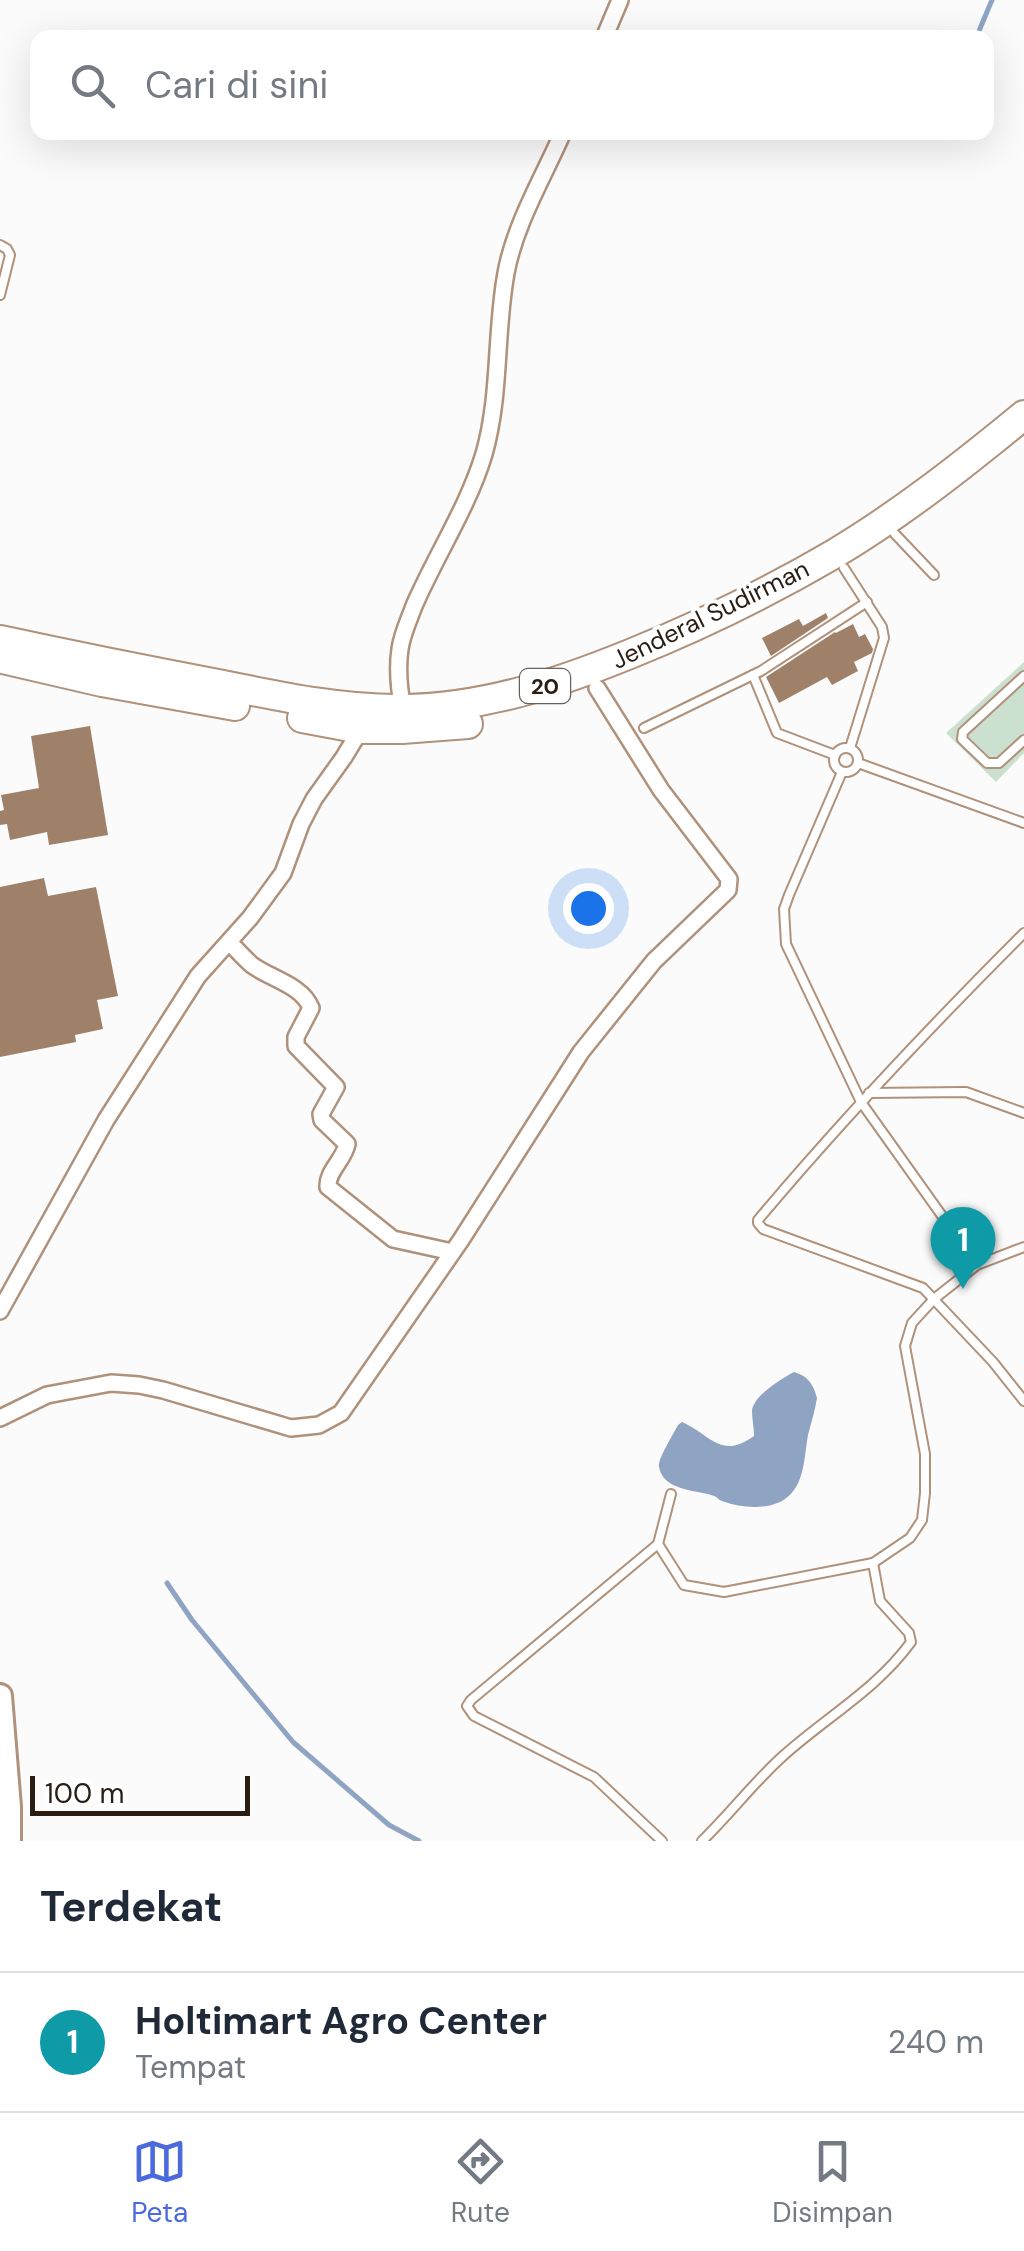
<!DOCTYPE html>
<html lang="id">
<head>
<meta charset="utf-8">
<style>
  body { margin:0; font-family:"DM Sans",sans-serif; background:#f6f6f7; color:#1f2937 }
  .scale { position:absolute; left:30px; bottom:25px; width:220px; box-sizing:border-box; padding-left:10px; border:5px solid #291d14; border-top:0; font-size:28px; line-height:35px; white-space:nowrap; color:#291d14; -webkit-text-stroke:8px #fff; paint-order:stroke }
  .you { position:absolute; left:588px; top:908px; width:35px; height:35px; margin:-25px; border:8px solid #fff; border-radius:50%; background:#1a73e8; box-shadow:0 0 0 15px #1a73e833 }
  .badge { display:grid; place-items:center; width:65px; height:65px; border-radius:50%; background:#4b6ade; color:#fff; font-size:32px; font-weight:700 }
  .pin { position:absolute; translate:-50% -82px; filter:drop-shadow(0 2px 5px #0008) }
  .pin::after { content:''; position:absolute; top:52px; width:35px; height:30px; background:inherit; clip-path:polygon(0 0,100% 0,50% 100%) }
  .list { margin:0; padding:0; list-style:none }
  h2 { display:flex; justify-content:space-between; align-items:center; height:130px; margin:0; padding:0 40px; font-size:42px }
  h2 small { font-size:32px; font-weight:400; color:#747a83 }
  .list li { display:grid; grid-template-columns:65px 1fr auto; gap:30px; align-items:center; box-sizing:border-box; height:140px; padding:0 40px; border-top:2px solid #e0e1e3 }
  .list b { display:block; font-size:38px; white-space:nowrap }
  .list p { margin:0; font-size:32px; white-space:nowrap; color:#747a83 }
  .list em { font-size:32px; font-style:normal; color:#747a83 }
  .icon { flex:none; width:55px; height:55px; fill:none; stroke:currentColor; stroke-width:2; stroke-linecap:round; stroke-linejoin:round }
  .map { position:relative; flex:none; width:1024px; height:1841px; overflow:hidden }
  .search { position:absolute; background:#fff; box-shadow:0 10px 40px #0002; left:30px; right:30px; top:30px; height:110px; display:flex; align-items:center; gap:25px; box-sizing:border-box; padding:0 35px; border-radius:20px; color:#747a83; font-size:38px }
  .sheet { height:270px; background:#fff }
  nav { display:flex; justify-content:space-around; align-items:center; box-sizing:border-box; height:140px; border-top:2px solid #e0e1e3; background:#fff; font-size:28px; color:#747a83 }
  nav a { display:grid; justify-items:center; gap:5px }
  nav .on { color:#4b6ade }
  .map>svg:first-child { display:block }
  .green { fill:#cbe0cf }
  .water { fill:#8fa3c3 }
  .lines { fill:none; stroke-linecap:round; stroke-linejoin:round }
  .stream { stroke:#8fa3c3; stroke-width:5 }
  .building { fill:#9f816a }
  .lane-casing { stroke:#b0917a; stroke-width:12 }
  .street-casing { stroke:#b0917a; stroke-width:20 }
  .secondary-casing { stroke:#b0917a; stroke-width:28 }
  .highway-casing { stroke:#b0917a; stroke-width:32 }
  .lane { stroke:#fff; stroke-width:8 }
  .street { stroke:#fff; stroke-width:15 }
  .secondary { stroke:#fff; stroke-width:22 }
  .highway { stroke:#fff; stroke-width:28 }
  .labels { text-anchor:middle; stroke-width:8; stroke-linejoin:round; paint-order:stroke }
  .shield { fill:#fff; stroke:#69615a; stroke-width:2.5 }
  .shield-label { font-size:22px; font-weight:bold; fill:#291d14 }
  .street-label { font-size:25px; fill:#291d14; stroke:#fff }
</style>
</head>
<body>
<div class="map">
<svg width="1024" height="1841" viewBox="0 0 1024 1841">
  <rect width="100%" height="100%" fill="#fbfbfb"/>
  <path class="green" d="M1024 662V753L996 782 946 733Z"/>
  <path class="water" d="M794 1372C808 1376 813 1384 817 1398 815 1411 811 1423 808 1435 804 1457 805 1485 785 1499 770 1510 741 1508 725 1502 715 1499 721 1498 711 1495 694 1490 663 1490 659 1467 657 1460 674 1433 678 1425L682 1422C711 1435 721 1460 754 1436 754 1427 752 1419 752 1411 753 1396 781 1379 794 1372Z"/>
  <g class="lines">
    <g class="stream">
      <path d="M976 38 992 0"/>
      <path d="M167 1583 192 1620 293 1742 389 1825 419 1841"/>
    </g>
  </g>
  <g class="building">
    <path d="M826 613 828 618 771 656 762 638 799 619 803 626Z"/>
    <path d="M853 624 859 637 865 634 873 649 872 653 854 662 858 671 832 685 827 677 779 703 766 677 835 632 836 633Z"/>
    <path d="M90 726 108 835 49 845 47 832 10 840 7 824 0 825V811L4 810 1 795 39 788 31 736Z"/>
    <path d="M44 878 48 896 96 887 118 996 97 1000 103 1029 75 1035 76 1042 0 1057V887Z"/>
  </g>
  <g class="lines">
    <g class="lane-casing">
      <g id="lane">
        <path d="M0 245 7 249 10 255 0 295"/>
        <path d="M895 534 934 575"/>
        <path d="M844 568 882 627 884 638 850 748"/>
        <path d="M753 675 777 733 835 755"/>
        <path d="M1024 676 963 732 962 739 987 763H999L1024 740"/>
        <path d="M644 728 761 671 867 602"/>
        <circle cx="846" cy="760" r="12"/>
        <path d="M858 763 1024 823"/>
        <path d="M842 772 789 895 784 909 786 944 861 1102 977 1265"/>
        <path d="M1024 933C932 1025 842 1120 758 1220V1223L763 1229 923 1288 993 1362 1024 1401"/>
        <path d="M869 1093 966 1092 1024 1113"/>
        <path d="M658 1544 684 1585 724 1592 873 1563 910 1538 922 1520 925 1493V1454L905 1346 912 1323 934 1299 977 1265 1024 1247"/>
        <path d="M662 1841 594 1777 474 1716 467 1706 471 1700 658 1544 671 1494"/>
        <path d="M702 1841C730 1814 754 1782 783 1756 825 1718 877 1689 911 1642L909 1633 880 1601 873 1563"/>
      </g>
    </g>
    <g class="street-casing">
      <g id="street">
        <path d="M604 38 620 0"/>
        <path d="M403 710C399 689 397 669 400 649 402 634 409 620 414 606 436 555 468 507 484 454 501 394 495 333 506 273 515 224 543 178 563 132"/>
        <path d="M229 942C236 949 244 958 252 965 271 979 302 985 311 1008L296 1037V1046L336 1087 321 1114 322 1120 347 1144C344 1160 327 1171 328 1187L393 1239 452 1252"/>
        <path d="M0 1311 106 1120 198 976 250 918 283 873 301 824 314 799 344 757 361 729"/>
        <path d="M0 1418 47 1395 111 1383 139 1385 163 1390 291 1428 319 1425 341 1413 461 1240 581 1052 654 961 728 890 729 879 661 790 597 688"/>
      </g>
    </g>
    <g class="secondary-casing">
      <path id="secondary" d="M0 1696 9 1807V1841"/>
    </g>
    <g class="highway-casing">
      <g id="highway">
        <path d="M0 640C74 656 149 671 223 685 282 697 343 710 403 709 483 708 556 684 630 654 700 626 769 592 834 554 901 514 963 465 1024 415"/>
        <path d="M3 659 102 682 235 706"/>
        <path d="M302 718 361 729H402L468 724"/>
      </g>
    </g>
    <use href="#lane" class="lane"/>
    <use href="#street" class="street"/>
    <use href="#secondary" class="secondary"/>
    <use href="#highway" class="highway"/>
  </g>
  <g class="labels">
    <rect class="shield" x="520" y="669" width="50" height="34" rx="8"/>
    <g class="shield-label">
      <text x="545" y="694">20</text>
    </g>
    <g class="street-label">
      <text transform="translate(710 614) rotate(-26)" y="9">Jenderal Sudirman</text>
    </g>
  </g>
</svg>
<div class="scale">100 m</div>
<div class="you"></div>
<div class="pin badge" style="left:963px;top:1289px;background:#0f9aa8">1</div>
<div class="search"><svg class="icon" aria-label="search" viewBox="0 0 24 24"><circle cx="10" cy="10" r="6"/><path d="M15 15l6 6"/></svg>Cari di sini</div>
</div>
<section class="sheet">
<h2>Terdekat<small></small></h2>
<ul class="list">
<li><span class="badge" style="background:#0f9aa8">1</span><div><b>Holtimart Agro Center</b><p>Tempat</p></div><em>240 m</em></li>
</ul>
</section>
<nav>
<a class="on"><svg class="icon" aria-label="map" viewBox="0 0 24 24"><path d="M3 6l6-2 6 2 6-2v14l-6 2-6-2-6 2zM9 4v14M15 6v14"/></svg>Peta</a>
<a><svg class="icon" aria-label="directions" viewBox="0 0 24 24"><path d="M12 3l9 9-9 9-9-9zM9 14v-3h6M13 9l2 2-2 2"/></svg>Rute</a>
<a><svg class="icon" aria-label="saved" viewBox="0 0 24 24"><path d="M7 4h10v16l-5-4-5 4z"/></svg>Disimpan</a>
</nav>
</body>
</html>
